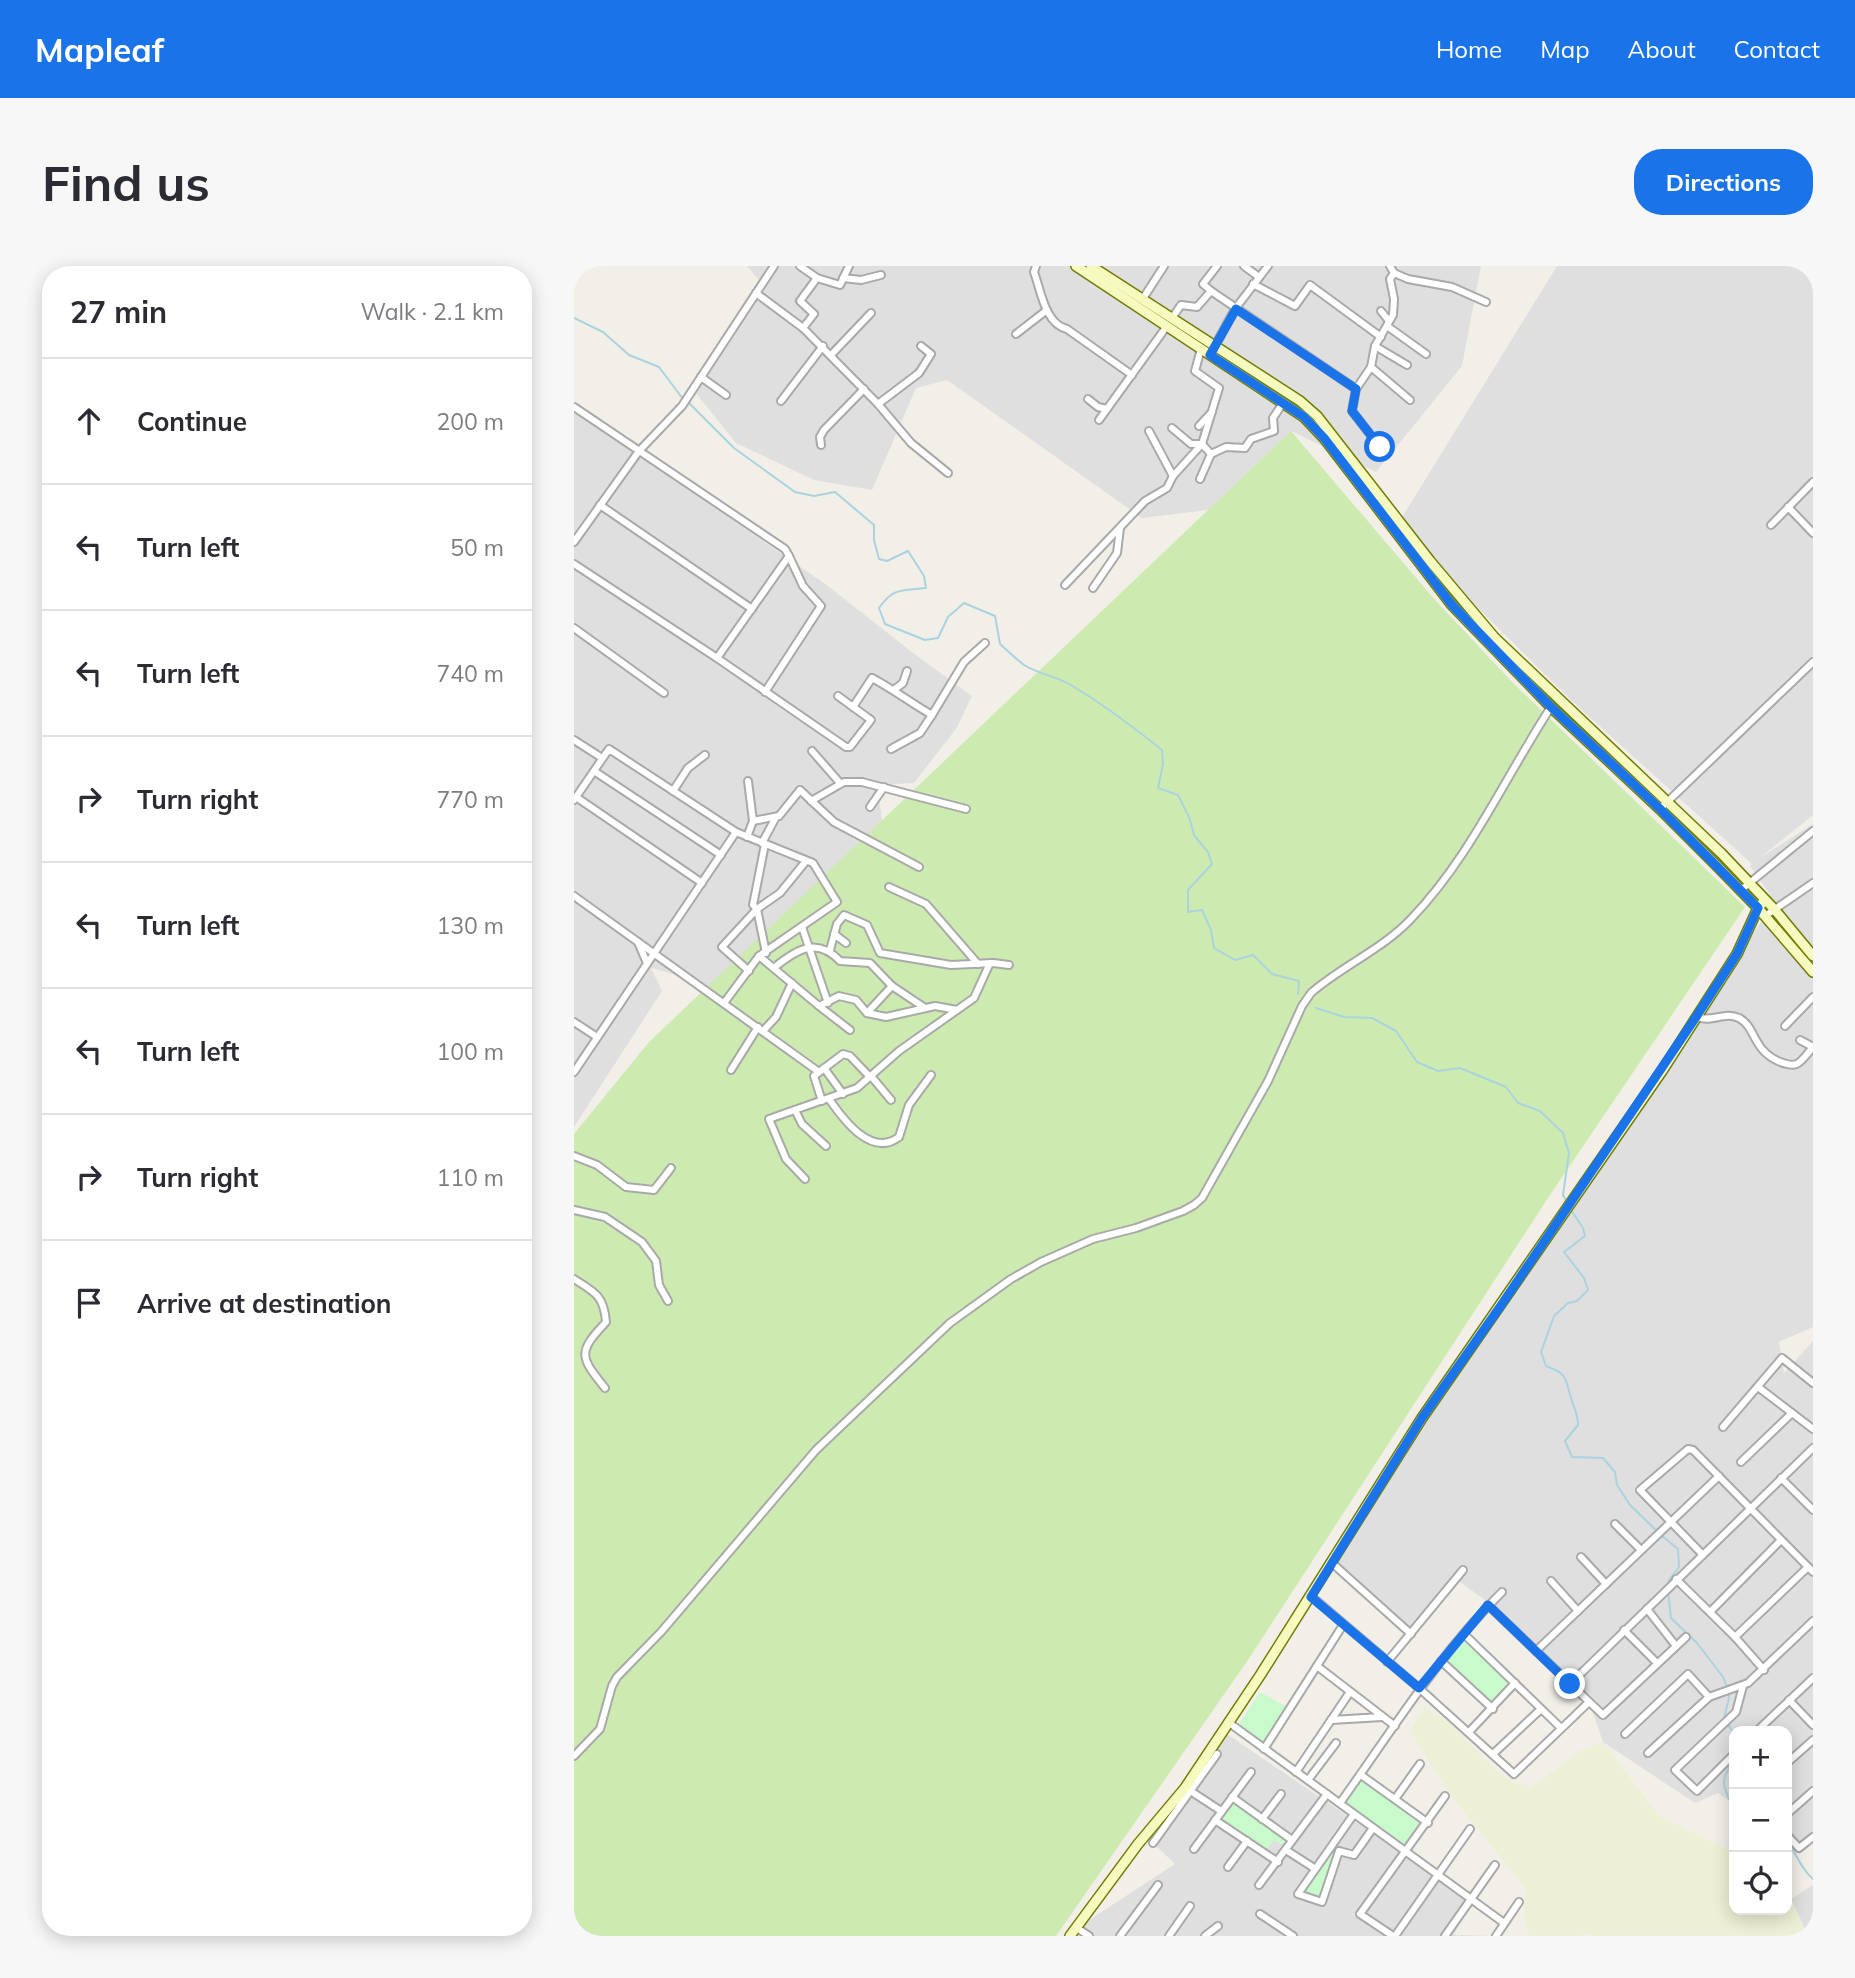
<!DOCTYPE html>
<html lang="en">
<head>
<meta charset="utf-8">
<style>
  body { margin:0; font-family:Mulish,sans-serif; background:#f7f7f7; color:#2b2b33 }
  .controls { position:absolute; right:21px; bottom:21px; display:grid; overflow:hidden; border-radius:14px; box-shadow:0 4px 18px #0003 }
  .controls button { width:63px; height:63px; display:grid; place-items:center; padding:0; border:0; border-bottom:2px solid #e1e1e2; background:#fff; color:#2b2b33; font:35px sans-serif }
  .stop { position:absolute; width:21px; height:21px; margin:-16px; border:5px solid #1a73e8; border-radius:50%; background:#fff }
  .stop.end { background:#1a73e8; border-color:#fff; box-shadow:0 2px 7px #0008 }
  .list { margin:0; padding:0; list-style:none }
  h2 { display:flex; justify-content:space-between; align-items:center; height:91px; margin:0; padding:0 28px; font-size:30px }
  h2 small { font-size:23px; font-weight:400; color:#7c7c81 }
  .list li { display:grid; grid-template-columns:46px 1fr auto; gap:21px; align-items:center; box-sizing:border-box; height:126px; padding:0 28px; border-top:2px solid #e1e1e2 }
  .list b { display:block; font-size:26px; white-space:nowrap }
  .list em { font-size:23px; font-style:normal; color:#7c7c81 }
  .icon { flex:none; width:38px; height:38px; fill:none; stroke:currentColor; stroke-width:2; stroke-linecap:round; stroke-linejoin:round }
  .map { position:relative; flex:none; width:1239px; height:1670px; overflow:hidden; border-radius:28px }
  header { display:flex; align-items:center; gap:42px; box-sizing:border-box; height:98px; padding:0 35px; background:#1a73e8; color:#fff }
  header strong { font-size:33px }
  nav { display:flex; gap:38px; margin-inline-start:auto; font-size:24px }
  .intro { display:flex; align-items:center; justify-content:space-between; box-sizing:border-box; height:168px; padding:0 42px }
  h1 { margin:0; font-size:49px }
  .button { padding:18px 32px; border-radius:28px; background:#1a73e8; color:#fff; font-size:24px; font-weight:700 }
  main { display:flex; gap:42px; padding:0 42px }
  aside { flex:1; background:#fff; border-radius:28px; box-shadow:0 4px 18px #0003 }
  .map>svg:first-child { display:block }
  .residential { fill:#e0dfdf }
  .farmland { fill:#eef0d5 }
  .grass { fill:#cdebb0 }
  .park { fill:#c8facc }
  .lines { fill:none; stroke-linecap:round; stroke-linejoin:round }
  .stream { stroke:#aad3df; stroke-width:2 }
  .street-casing { stroke:#a9a9a9; stroke-width:10 }
  .secondary-casing { stroke:#707d05; stroke-width:12 }
  .street { stroke:#fff; stroke-width:6 }
  .secondary { stroke:#f7fabf; stroke-width:9 }
  .route { stroke:#1a73e8; stroke-width:9 }
</style>
</head>
<body>
<header>
<strong>Mapleaf</strong>
<nav><a>Home</a><a>Map</a><a>About</a><a>Contact</a></nav>
</header>
<div class="intro"><h1>Find us</h1><a class="button">Directions</a></div>
<main>
<aside>
<h2>27 min<small>Walk · 2.1 km</small></h2>
<ul class="list">
<li><svg class="icon" aria-label="ahead" viewBox="0 0 24 24"><path d="M12 20V5M6 11l6-6 6 6"/></svg><div><b>Continue</b></div><em>200 m</em></li>
<li><svg class="icon" aria-label="left" viewBox="0 0 24 24"><path d="M17 20v-9H6M10 6l-5 5 5 5"/></svg><div><b>Turn left</b></div><em>50 m</em></li>
<li><svg class="icon" aria-label="left" viewBox="0 0 24 24"><path d="M17 20v-9H6M10 6l-5 5 5 5"/></svg><div><b>Turn left</b></div><em>740 m</em></li>
<li><svg class="icon" aria-label="right" viewBox="0 0 24 24"><path d="M7 20v-9h11M14 6l5 5-5 5"/></svg><div><b>Turn right</b></div><em>770 m</em></li>
<li><svg class="icon" aria-label="left" viewBox="0 0 24 24"><path d="M17 20v-9H6M10 6l-5 5 5 5"/></svg><div><b>Turn left</b></div><em>130 m</em></li>
<li><svg class="icon" aria-label="left" viewBox="0 0 24 24"><path d="M17 20v-9H6M10 6l-5 5 5 5"/></svg><div><b>Turn left</b></div><em>100 m</em></li>
<li><svg class="icon" aria-label="right" viewBox="0 0 24 24"><path d="M7 20v-9h11M14 6l5 5-5 5"/></svg><div><b>Turn right</b></div><em>110 m</em></li>
<li><svg class="icon" aria-label="arrive" viewBox="0 0 24 24"><path d="M6 21V4h12l-3 4 3 4H6"/></svg><div><b>Arrive at destination</b></div></li>
</ul>
</aside>
<div class="map">
<svg width="1239" height="1670" viewBox="0 0 1239 1670">
  <rect width="100%" height="100%" fill="#f2efe9"/>
  <g class="residential">
    <path d="M173 0H907L888 100 802 206 717 165 634 244 568 252 373 114 342 122 298 224 240 214 162 177 117 121 185 14Z"/>
    <path d="M983 0H1239V549L1187 591 1239 558V689L1176 600 1178 598 998 435 822 261Z"/>
    <path d="M0 144 254 320 339 387 398 430 382 463 340 517 303 519 318 623 222 799 103 709 77 702 88 725 0 861Z"/>
    <path d="M1191 650 1239 708V1061L1205 1076 1210 1107 1239 1075V1576L1225 1585 1213 1576V1465H1160V1538L1144 1527 1121 1537 1029 1476 1015 1435 915 1337 882 1313 837 1368 758 1297Z"/>
    <path d="M647 1464 897 1634 880 1669 922 1670H515L503 1662 601 1598 579 1577Z"/>
    <path d="M1239 1619V1670H1234L1217 1633Z"/>
  </g>
  <path class="farmland" d="M850 1441 875 1457 927 1509 956 1522 1006 1485 1029 1476 1085 1550 1160 1587V1644H1213V1629L1217 1633 1234 1670H1019L1013 1667 1006 1670H955L950 1652 951 1622 874 1526 836 1465Z"/>
  <path class="grass" d="M717 165 861 334 939 417 1171 641 972 935 676 1391 482 1670H0V868L75 776Z"/>
  <g class="park">
    <path d="M890 1373 936 1417 917 1438 873 1396Z"/>
    <path d="M686 1426 713 1441 690 1477 665 1458Z"/>
    <path d="M788 1515 848 1559 831 1582 772 1537Z"/>
    <path d="M659 1537 712 1573 709 1579 700 1574 692 1584 646 1554Z"/>
    <path d="M757 1586 762 1588 746 1633 729 1627Z"/>
  </g>
  <g class="lines">
    <g class="stream">
      <path d="M0 52 29 66 55 89 85 101 109 133"/>
      <path d="M114 136 160 182 221 226 240 230 261 226 300 259V274L305 293 313 295 334 285 350 310 352 322C327 325 320 321 305 342L311 358 351 374 364 372 374 351 390 337 421 350 426 378C434 385 442 393 450 399 462 407 481 410 495 418 528 437 558 460 588 484L589 498 584 522 604 529 615 551 620 569 634 586 638 598 614 624V646L628 644 637 664 640 682 661 694 679 689 698 708 725 715 724 728"/>
      <path d="M742 742 770 751 798 752 822 765 843 796 864 805 886 802 932 821 944 837 966 845 989 867 995 887 989 929 993 936"/>
      <path d="M997 944 1009 962 1011 970 990 986 1010 1012 1014 1024 1003 1035 994 1037 980 1050 967 1086 972 1100C994 1108 991 1112 997 1132 1000 1142 1004 1148 1004 1159L991 1175 998 1191 1029 1192 1041 1206 1043 1219 1056 1239 1084 1266"/>
      <path d="M1088 1270 1104 1283 1105 1301 1095 1314V1320"/>
      <path d="M1094 1325 1097 1352 1123 1377 1149 1411 1153 1421"/>
      <path d="M1150 1455C1150 1445 1156 1436 1155 1427"/>
      <path d="M1154 1459 1160 1467"/>
      <path d="M1160 1497C1143 1513 1151 1525 1160 1543"/>
      <path d="M1160 1561V1564"/>
      <path d="M1213 1576C1223 1588 1227 1603 1239 1613"/>
    </g>
    <g class="street-casing">
      <g id="street">
        <path d="M226 0 243 12 266 19 275 0"/>
        <path d="M462 0 460 6C467 25 471 58 493 63L558 109"/>
        <path d="M643 0 629 18 637 25 782 123"/>
        <path d="M670 0 685 11"/>
        <path d="M820 7 834 13 878 21 912 36"/>
        <path d="M269 12 287 14 307 9"/>
        <path d="M679 18 721 40 736 19 807 71"/>
        <path d="M182 27 229 62 304 138 345 107 357 88 347 80"/>
        <path d="M568 34 590 0"/>
        <path d="M807 45 815 55"/>
        <path d="M598 52 607 39 623 41 637 25"/>
        <path d="M813 60 852 88"/>
        <path d="M229 62 240 48 226 35 243 12"/>
        <path d="M442 68 473 44"/>
        <path d="M801 80 833 99"/>
        <path d="M257 89 297 47"/>
        <path d="M636 89 661 43 694 0"/>
        <path d="M797 101 836 134"/>
        <path d="M127 111 152 129"/>
        <path d="M514 133 524 141 533 143"/>
        <path d="M207 135 249 80"/>
        <path d="M304 138 337 177 374 207"/>
        <path d="M0 141 211 283 215 290 143 392"/>
        <path d="M525 154 593 60"/>
        <path d="M625 160 638 146"/>
        <path d="M598 162 617 178H628L637 188"/>
        <path d="M575 165 599 210"/>
        <path d="M247 179 246 171 250 164 290 123"/>
        <path d="M806 181 778 145 782 123 797 101 801 80 819 49 820 33 816 13 820 7 816 0"/>
        <path d="M626 213 637 188 652 181 671 182 677 173 700 165 699 152 709 137"/>
        <path d="M26 239 178 343"/>
        <path d="M1214 241 1239 267"/>
        <path d="M1197 259 1239 216"/>
        <path d="M0 276 65 185 108 140 200 0"/>
        <path d="M0 298 143 392 272 481H276L297 454 264 430"/>
        <path d="M491 319 571 235 593 222 599 210 628 178 645 122 621 105 627 83"/>
        <path d="M519 322 543 287 546 262"/>
        <path d="M0 362 90 427"/>
        <path d="M321 423 329 417 333 405"/>
        <path d="M191 426 247 340 229 320 215 290"/>
        <path d="M279 441 298 412C319 423 337 437 358 449L346 467 317 483"/>
        <path d="M358 449 390 396 411 377"/>
        <path d="M0 474 28 492"/>
        <path d="M238 485 266 517"/>
        <path d="M20 505 147 589"/>
        <path d="M99 525 114 502 131 489"/>
        <path d="M2 531 128 617"/>
        <path d="M0 534 35 483 162 566 239 597 263 636 185 690 150 737"/>
        <path d="M237 535 270 516H288L392 543"/>
        <path d="M296 541 310 521"/>
        <path d="M1086 543 1239 396"/>
        <path d="M179 555 205 550 226 524 260 556 345 601"/>
        <path d="M173 571 179 555 174 515"/>
        <path d="M188 577 202 551"/>
        <path d="M191 578 179 639 183 643 192 687"/>
        <path d="M315 621 352 638 404 698"/>
        <path d="M1167 624 1239 565"/>
        <path d="M0 630 245 806"/>
        <path d="M1191 650 1239 617"/>
        <path d="M228 661 254 737"/>
        <path d="M260 668 272 677"/>
        <path d="M64 676 73 697"/>
        <path d="M256 684 263 658 270 649 293 659 306 687 377 699 419 697 435 699"/>
        <path d="M185 690 245 740 265 730 282 734 293 747 318 720"/>
        <path d="M201 701C223 683 243 671 266 695L296 697 318 720 351 742"/>
        <path d="M175 705 148 681 183 643 206 627 232 595"/>
        <path d="M245 740 276 764"/>
        <path d="M293 747 312 751 361 740 383 744"/>
        <path d="M1123 751C1137 757 1151 745 1165 752 1182 761 1178 783 1204 795 1225 804 1226 796 1239 781"/>
        <path d="M0 756 23 771"/>
        <path d="M1211 760 1239 731"/>
        <path d="M189 765 202 751 218 717"/>
        <path d="M1226 774 1239 781"/>
        <path d="M250 802 269 828"/>
        <path d="M157 804 184 761"/>
        <path d="M0 806 162 566"/>
        <path d="M297 810 317 834"/>
        <path d="M255 833C269 853 297 892 325 871L335 839 357 809"/>
        <path d="M248 835 240 810 269 788 276 790 296 811"/>
        <path d="M221 844 228 858 252 880"/>
        <path d="M0 890 23 899 52 921 80 924 97 902"/>
        <path d="M231 913 212 893 195 853 283 822 325 785 400 732 416 697"/>
        <path d="M0 944 31 951 68 976 82 995 85 1019 94 1035"/>
        <path d="M0 1013C21 1026 30 1030 32 1056 4 1086 5 1090 31 1122"/>
        <path d="M1184 1121 1239 1163"/>
        <path d="M1149 1161 1208 1092 1239 1117"/>
        <path d="M1167 1196 1218 1147"/>
        <path d="M1207 1212 1239 1244"/>
        <path d="M1041 1258 1067 1284"/>
        <path d="M1128 1288 1066 1224 1114 1183 1119 1184 1239 1306"/>
        <path d="M1007 1291 1032 1318"/>
        <path d="M758 1297 837 1368"/>
        <path d="M1102 1313 1161 1371 1190 1404"/>
        <path d="M977 1315 1004 1345"/>
        <path d="M737 1330 845 1422 940 1508 1015 1436"/>
        <path d="M914 1339 1029 1449 1112 1371"/>
        <path d="M1073 1343 1102 1380"/>
        <path d="M1136 1346 1207 1274"/>
        <path d="M1050 1364 1083 1397"/>
        <path d="M890 1368 987 1462"/>
        <path d="M1161 1371 1234 1301"/>
        <path d="M962 1385 1145 1210"/>
        <path d="M867 1395 919 1443"/>
        <path d="M813 1396 889 1304"/>
        <path d="M743 1400 821 1460"/>
        <path d="M996 1418 1239 1182"/>
        <path d="M1215 1434 1239 1459"/>
        <path d="M757 1454 808 1451"/>
        <path d="M654 1456 930 1657"/>
        <path d="M1183 1465 1239 1412"/>
        <path d="M895 1466 941 1417"/>
        <path d="M1051 1468 1114 1408 1135 1431 1174 1417 1239 1355"/>
        <path d="M690 1483 769 1359"/>
        <path d="M1074 1487 1135 1431"/>
        <path d="M919 1488 967 1443"/>
        <path d="M1160 1488 1123 1525 1101 1504 1162 1446 1169 1420"/>
        <path d="M0 1490 26 1463 38 1420 43 1411 87 1366 242 1184 376 1057 437 1013 467 996 519 973 562 962 609 945 620 939 628 932 694 815 728 740 737 727C768 700 807 684 836 654 896 592 930 513 977 441"/>
        <path d="M1213 1497 1239 1474"/>
        <path d="M722 1506 776 1426"/>
        <path d="M787 1509 854 1557"/>
        <path d="M734 1514 762 1477"/>
        <path d="M615 1524 647 1545"/>
        <path d="M658 1531 718 1574"/>
        <path d="M821 1533 846 1498"/>
        <path d="M766 1537C818 1465 864 1389 928 1326"/>
        <path d="M1213 1548 1239 1525"/>
        <path d="M688 1553 707 1528"/>
        <path d="M641 1554 704 1596"/>
        <path d="M1213 1569 1225 1582 1239 1571"/>
        <path d="M579 1577 643 1488"/>
        <path d="M620 1583 677 1506"/>
        <path d="M712 1584 740 1602"/>
        <path d="M765 1585 748 1636 724 1628 780 1548"/>
        <path d="M765 1585 780 1589 799 1562"/>
        <path d="M654 1601 673 1575"/>
        <path d="M685 1619 753 1528"/>
        <path d="M686 1648 719 1670"/>
        <path d="M503 1662 515 1670"/>
        <path d="M546 1670 584 1619"/>
        <path d="M595 1670 616 1640"/>
        <path d="M631 1670 644 1660"/>
        <path d="M819 1670 786 1648 871 1530"/>
        <path d="M821 1670 896 1563"/>
        <path d="M871 1670 921 1599"/>
        <path d="M922 1670 945 1636"/>
      </g>
    </g>
    <g class="secondary-casing">
      <g id="secondary">
        <path d="M502 0 730 151 750 172 878 339 977 441 1086 543 1143 600 1184 642 1239 706"/>
        <path d="M517 0 726 135 743 150 856 295 920 371 1147 587 1201 644 1239 690"/>
        <path d="M496 1670 564 1578 611 1522 687 1408 848 1152 1088 805 1163 688 1184 642 1191 634"/>
      </g>
    </g>
    <use href="#street" class="street"/>
    <use href="#secondary" class="secondary"/>
  </g>
  <g class="lines">
    <path class="route" d="M806 181 778 145 782 123 662 43 636 89 730 151 750 172 878 339 977 441 1086 543 1184 642 1163 688 1122 751 928 1038 848 1152 737 1331 845 1422 914 1339 996 1418"/>
  </g>
</svg>
<div class="controls">
<button>+</button>
<button>−</button>
<button><svg class="icon" aria-label="locate" viewBox="0 0 24 24"><circle cx="12" cy="12" r="6"/><path d="M12 2v4M12 18v4M2 12h4M18 12h4"/></svg></button>
</div>
<div class="stop" style="left:806px;top:181px"></div>
<div class="stop end" style="left:996px;top:1418px"></div>
</div>
</main>
</body>
</html>
